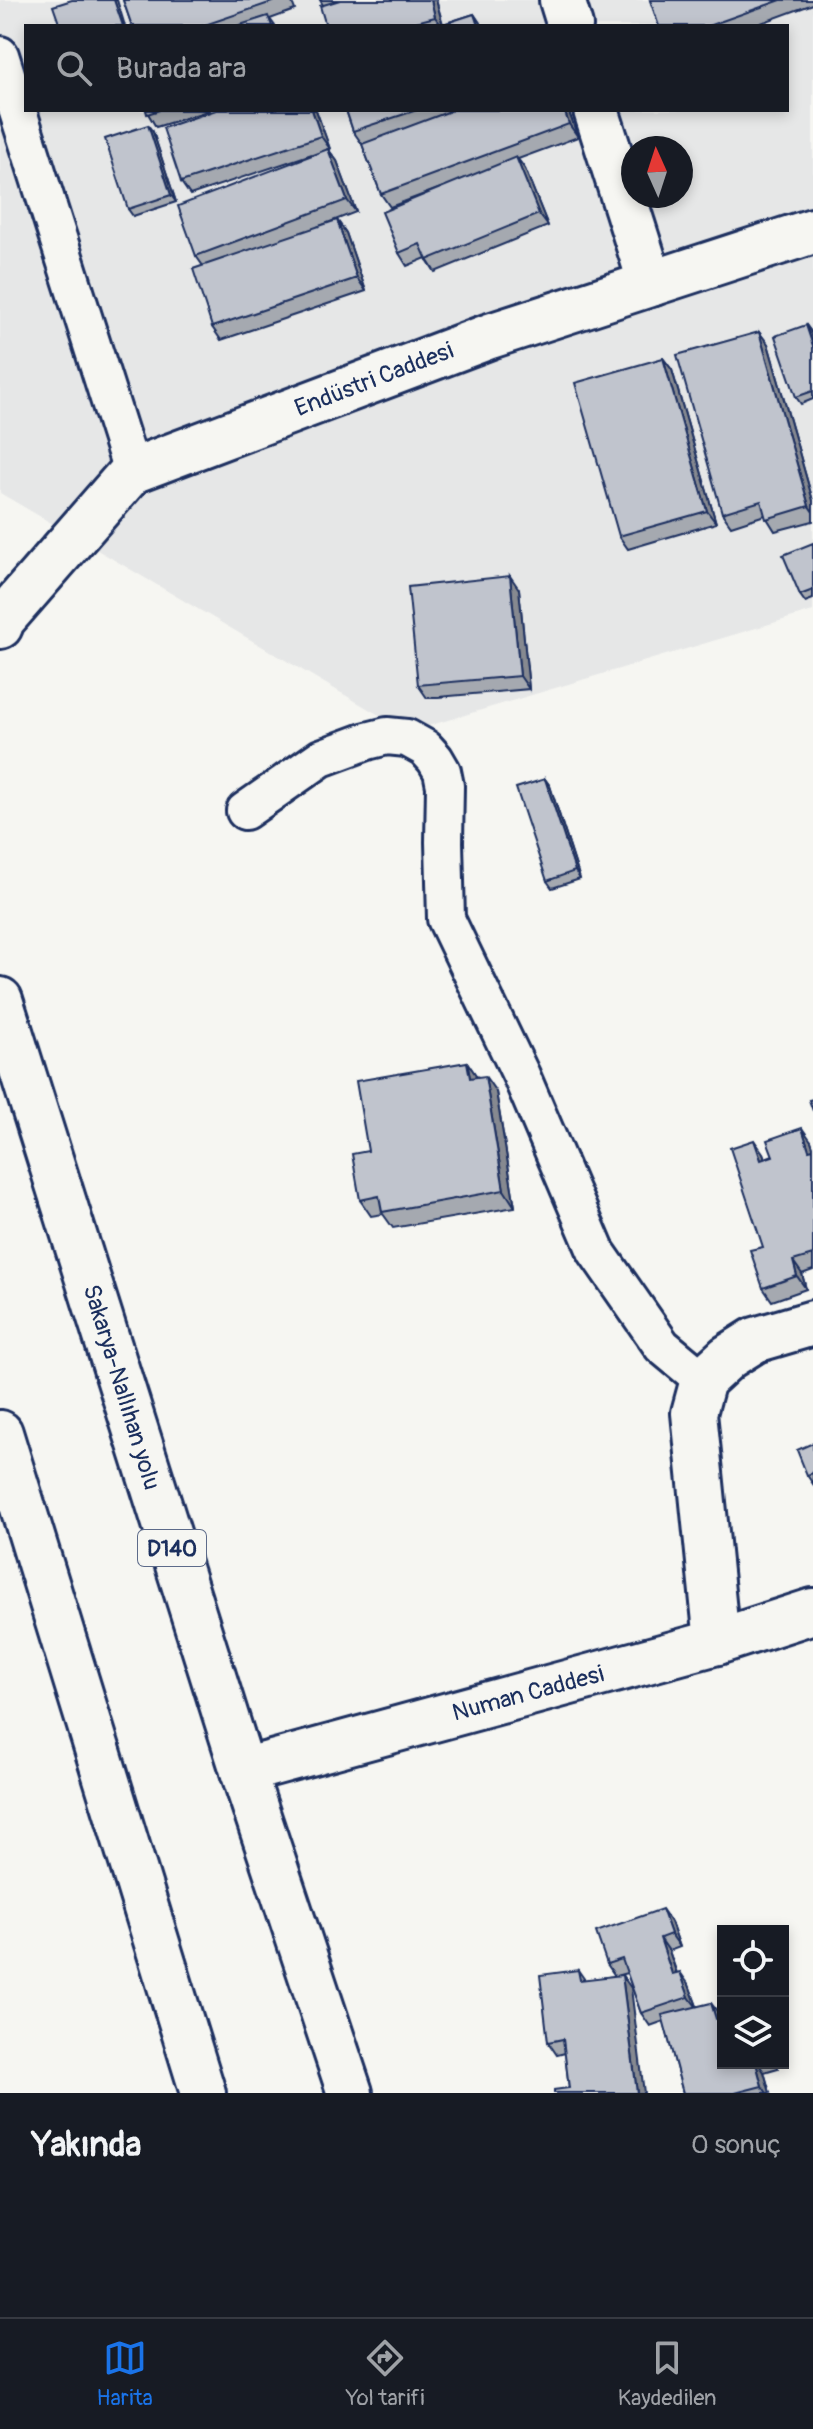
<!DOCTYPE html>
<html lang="tr">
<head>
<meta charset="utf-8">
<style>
  body { margin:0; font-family:Pangolin,sans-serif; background:#242831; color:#f1f3f6 }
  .controls { position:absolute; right:24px; bottom:24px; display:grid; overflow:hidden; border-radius:0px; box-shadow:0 4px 12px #0003 }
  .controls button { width:72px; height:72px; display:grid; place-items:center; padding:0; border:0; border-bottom:2px solid #363941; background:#171b24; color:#f1f3f6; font:40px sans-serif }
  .compass { position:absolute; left:621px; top:136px; width:72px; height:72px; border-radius:50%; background:#171b24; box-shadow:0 4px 12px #0003; rotate:357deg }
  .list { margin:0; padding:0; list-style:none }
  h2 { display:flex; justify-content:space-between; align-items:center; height:104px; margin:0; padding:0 32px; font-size:34px }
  h2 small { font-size:26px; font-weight:400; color:#9ea1a6 }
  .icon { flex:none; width:44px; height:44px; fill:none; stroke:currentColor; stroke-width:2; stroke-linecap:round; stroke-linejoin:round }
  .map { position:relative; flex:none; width:813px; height:2093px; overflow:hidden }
  .search { position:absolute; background:#171b24; box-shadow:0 4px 12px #0003; left:24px; right:24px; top:24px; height:88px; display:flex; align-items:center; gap:20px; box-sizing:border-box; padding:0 28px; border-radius:0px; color:#9ea1a6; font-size:30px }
  .sheet { height:224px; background:#171b24 }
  nav { display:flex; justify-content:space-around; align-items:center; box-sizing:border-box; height:112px; border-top:2px solid #363941; background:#171b24; font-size:22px; color:#9ea1a6 }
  nav a { display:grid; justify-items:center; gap:4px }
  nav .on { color:#1a73e8 }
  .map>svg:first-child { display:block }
  .built { fill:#e6e7e7; fill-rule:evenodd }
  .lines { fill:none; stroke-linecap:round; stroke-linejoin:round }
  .service-casing { stroke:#1b2f5e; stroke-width:42 }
  .minor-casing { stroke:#1b2f5e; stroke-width:50 }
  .primary-casing { stroke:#1b2f5e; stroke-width:50 }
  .service { stroke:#f6f6f2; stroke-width:36 }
  .minor { stroke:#f6f6f2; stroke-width:44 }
  .primary { stroke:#f6f6f2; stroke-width:44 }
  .wall { fill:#a5a9b0; stroke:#1b2f5e; stroke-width:2 }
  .shaded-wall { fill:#868990; stroke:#1b2f5e; stroke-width:2 }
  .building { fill:#c0c4cd; stroke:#1b2f5e; stroke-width:2 }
  .labels { text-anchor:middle; stroke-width:6; stroke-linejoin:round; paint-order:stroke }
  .shield { fill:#f6f6f2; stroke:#5d6b8a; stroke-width:2 }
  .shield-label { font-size:22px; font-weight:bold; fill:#1b2f5e }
  .street-label { font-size:24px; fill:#1b2f5e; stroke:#f6f6f2 }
</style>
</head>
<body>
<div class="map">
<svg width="813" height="2093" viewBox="0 0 813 2093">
  <rect width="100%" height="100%" fill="#f6f6f2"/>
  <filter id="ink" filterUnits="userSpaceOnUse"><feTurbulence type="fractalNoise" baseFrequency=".0125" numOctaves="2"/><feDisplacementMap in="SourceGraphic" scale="16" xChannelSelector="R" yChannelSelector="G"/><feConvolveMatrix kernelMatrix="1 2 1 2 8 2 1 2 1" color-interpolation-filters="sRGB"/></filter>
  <g filter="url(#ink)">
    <path class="built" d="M0 0H813V611L408 732 0 493ZM26 26H787V110H26ZM633 148H681V196H633Z"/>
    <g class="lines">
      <g class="service-casing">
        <g id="service">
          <path d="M0 55 132 471"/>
          <path d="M245 811 321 758 367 741 387 736 407 738 425 748 435 759 442 771 445 786 444 842 446 919 521 1075 596 1251 662 1346 703 1380"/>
        </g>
      </g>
      <g class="minor-casing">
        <g id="minor">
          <path d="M562 0 570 26"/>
          <path d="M596 110 651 284"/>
          <path d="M0 626 2 620 132 471 490 336 813 231"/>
          <path d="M717 1642 694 1413 703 1380 728 1357 755 1340 813 1323"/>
          <path d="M243 1771 717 1642 813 1611"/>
        </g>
      </g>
      <g class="primary-casing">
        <g id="primary">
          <path d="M0 1000 243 1771 350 2093"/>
          <path d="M0 1433 203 2093"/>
        </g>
      </g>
      <use href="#service" class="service"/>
      <use href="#minor" class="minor"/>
      <use href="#primary" class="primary"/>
    </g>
    <g class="wall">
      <path d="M123 0H291L295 10 270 19 275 26H132Z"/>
      <path d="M320 0H436L443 24 474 14 482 26H326L323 5Z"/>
      <path d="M650 0H813V4L753 26H659Z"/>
      <path d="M146 110H211L156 127Z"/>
      <path d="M316 110 330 149H328L337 161 356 212 317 227 337 220 346 233 366 291 221 340 212 327 203 266 196 256 312 154 190 195 181 182Z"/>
      <path d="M346 110H568L578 137 518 159 525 169 548 226 435 272 426 258 407 266 399 253 443 187 390 207 381 194 362 144 353 131Z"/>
      <path d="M153 132 176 202 133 216 128 209Z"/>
      <path d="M806 325 811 332 813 339V399L801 404 796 397Z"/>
      <path d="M759 332 768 344 813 501V521L775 531 765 515 731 526 722 513Z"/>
      <path d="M663 358 672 370 716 523 628 549 619 536Z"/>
      <path d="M813 543V599L805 602 800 595Z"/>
      <path d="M519 589 529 689 427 698 418 685Z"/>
      <path d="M545 779 550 786 580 879 552 888 547 881Z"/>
      <path d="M467 1062 477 1077 496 1092 515 1207 393 1228 383 1214 371 1216 360 1200 368 1151Z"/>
      <path d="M811 1141 813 1147V1270L802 1274 806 1289 772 1301 763 1288V1153L765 1158Z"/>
      <path d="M813 1443V1484L807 1475Z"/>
      <path d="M671 1922 680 1947 669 1951 677 1973 689 1985 697 2006 720 2015 723 2063H777L778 2068 764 2072 770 2093H683L664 2021 650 2026 641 2013 627 1973 619 1975 631 1988 569 2088 565 2053 557 2055 548 2042 578 1970 585 1980 615 1976 607 1964Z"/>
    </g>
    <g class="shaded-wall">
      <path d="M114 0H117L125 26H123Z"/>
      <path d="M431 0H436L443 26H442L435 17Z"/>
      <path d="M474 14 482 26H478Z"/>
      <path d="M312 110H316L330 149 321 136Z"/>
      <path d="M564 110H568L578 137 569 124Z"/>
      <path d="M148 125 153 132 176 202 171 195Z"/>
      <path d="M328 149 337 161 356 212 347 200Z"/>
      <path d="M516 157 525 169 548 226 539 214Z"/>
      <path d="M337 220 346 233 366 291 357 278Z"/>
      <path d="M806 325 811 332 813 339V346Z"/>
      <path d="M759 332 768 344 813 501V512L809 506Z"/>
      <path d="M663 358 672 370 716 523 707 511Z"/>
      <path d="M510 576 519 589 529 689 520 676Z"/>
      <path d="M545 779 550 786 580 879 575 871Z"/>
      <path d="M467 1062 478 1078H470Z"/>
      <path d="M485 1076 496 1092 515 1207 504 1190Z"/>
      <path d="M802 1128 811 1141 813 1147V1156L809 1150Z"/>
      <path d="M754 1140 763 1153 769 1172 761 1160Z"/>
      <path d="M793 1261 802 1274 806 1289 797 1276Z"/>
      <path d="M662 1909 671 1922 680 1947 671 1934Z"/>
      <path d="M660 1938 669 1951 681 1987 672 1974Z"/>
      <path d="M680 1972 689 1985 698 2009 689 1997Z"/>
      <path d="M622 1975 631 1988 644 2093H637Z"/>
      <path d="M711 2003 720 2015 723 2027 716 2019Z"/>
      <path d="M756 2063H758L764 2072 770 2093H767L762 2086Z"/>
    </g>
    <g class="building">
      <path d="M72 0H114L123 26H60L53 6Z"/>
      <path d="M123 0H278L202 26H132Z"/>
      <path d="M340 0H431L435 17 401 26H326L320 6Z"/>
      <path d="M650 0H781L708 26H659Z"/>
      <path d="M474 14 478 26H437Z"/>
      <path d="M268 16 272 26H237Z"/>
      <path d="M146 110H160L147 114Z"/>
      <path d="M216 110H312L321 136 181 182 163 128Z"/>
      <path d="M346 110H417L353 131Z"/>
      <path d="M453 110H564L569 124 381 194 362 144Z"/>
      <path d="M148 125 171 195 128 209 105 139Z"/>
      <path d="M328 149 347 200 196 256 178 206Z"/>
      <path d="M516 157 539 214 427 260 420 244 399 253 382 212Z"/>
      <path d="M337 220 357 278 212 327 193 269Z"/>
      <path d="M806 325 813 346V391L796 397 775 336Z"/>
      <path d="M759 332 809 506 766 519 761 501 722 513 677 355Z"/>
      <path d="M663 358 707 511 619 536 575 383Z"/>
      <path d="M813 543V590L800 595 783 555Z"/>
      <path d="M510 576 520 676 418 685 408 587Z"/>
      <path d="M545 779 575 871 547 881 516 788Z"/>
      <path d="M467 1062 470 1078 485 1076 504 1190 382 1212 379 1196 360 1200 352 1154 368 1151 356 1081Z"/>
      <path d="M813 1099V1111L809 1100Z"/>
      <path d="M802 1128 809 1150 813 1149V1255L793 1261 797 1276 763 1288 750 1250 763 1247 730 1148 754 1140 761 1160 773 1156 767 1140Z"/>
      <path d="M813 1443V1473L807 1475 797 1450Z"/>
      <path d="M662 1909 671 1934 660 1938 672 1974 680 1972 689 1997 641 2013 622 1959 607 1964 596 1932Z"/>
      <path d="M578 1970 580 1980 622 1975 637 2093H554V2090L569 2088 563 2039 548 2042 540 1975Z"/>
      <path d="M711 2003 716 2019 723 2018V2063H756L762 2086 735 2093H683L662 2015Z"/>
    </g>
  </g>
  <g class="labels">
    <rect class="shield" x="138" y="1530" width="68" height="36" rx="6"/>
    <g class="shield-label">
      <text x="172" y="1556">D140</text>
    </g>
    <g class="street-label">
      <text transform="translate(374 379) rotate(-21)" y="8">Endüstri Caddesi</text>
      <text transform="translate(122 1387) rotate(73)" y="8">Sakarya-Nallıhan yolu</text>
      <text transform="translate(528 1693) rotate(-15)" y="8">Numan Caddesi</text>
    </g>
  </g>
</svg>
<div class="controls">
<button><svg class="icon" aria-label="locate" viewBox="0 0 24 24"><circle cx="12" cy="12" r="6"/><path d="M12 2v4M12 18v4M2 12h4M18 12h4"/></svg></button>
<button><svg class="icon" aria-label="layers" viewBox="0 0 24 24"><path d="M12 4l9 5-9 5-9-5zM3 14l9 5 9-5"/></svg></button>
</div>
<svg class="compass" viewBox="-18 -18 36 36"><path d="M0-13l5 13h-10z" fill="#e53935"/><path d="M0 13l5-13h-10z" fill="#9ea1a6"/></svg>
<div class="search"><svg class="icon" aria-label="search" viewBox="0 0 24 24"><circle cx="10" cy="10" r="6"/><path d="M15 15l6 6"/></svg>Burada ara</div>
</div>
<section class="sheet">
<h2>Yakında<small>0 sonuç</small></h2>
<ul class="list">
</ul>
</section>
<nav>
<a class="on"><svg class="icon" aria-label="map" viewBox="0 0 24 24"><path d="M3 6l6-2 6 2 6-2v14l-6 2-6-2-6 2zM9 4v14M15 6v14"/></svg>Harita</a>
<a><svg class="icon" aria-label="directions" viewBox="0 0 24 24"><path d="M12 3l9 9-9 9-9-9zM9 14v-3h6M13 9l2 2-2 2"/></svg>Yol tarifi</a>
<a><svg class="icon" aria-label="saved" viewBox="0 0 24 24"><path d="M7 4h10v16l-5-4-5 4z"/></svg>Kaydedilen</a>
</nav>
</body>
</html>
